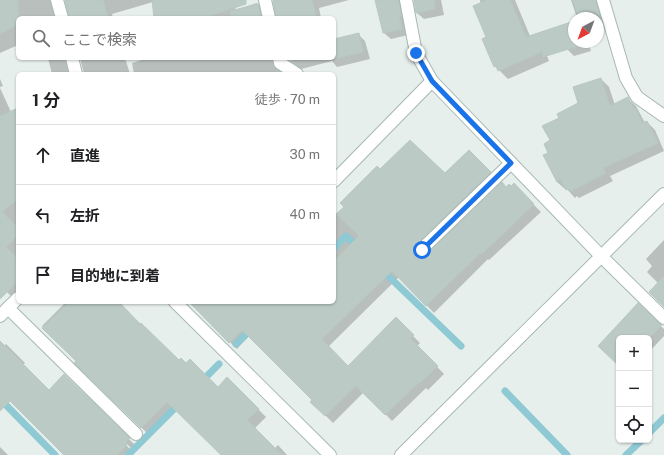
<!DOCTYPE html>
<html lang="ja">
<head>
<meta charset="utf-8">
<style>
  body { margin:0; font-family:"Public Sans","Noto Sans JP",sans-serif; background:#f2f2f2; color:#202124 }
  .controls { position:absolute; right:12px; bottom:12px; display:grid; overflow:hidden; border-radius:6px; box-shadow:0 1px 3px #0004 }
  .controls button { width:36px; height:36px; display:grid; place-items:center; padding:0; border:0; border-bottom:1px solid #e0e0e0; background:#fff; color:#202124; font:20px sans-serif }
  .compass { position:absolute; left:568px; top:12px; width:36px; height:36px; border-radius:50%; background:#fff; box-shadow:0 1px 3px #0004; rotate:221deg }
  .stop { position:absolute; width:12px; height:12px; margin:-9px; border:3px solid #1a73e8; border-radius:50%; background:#fff }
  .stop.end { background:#1a73e8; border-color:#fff; box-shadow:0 1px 4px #0008 }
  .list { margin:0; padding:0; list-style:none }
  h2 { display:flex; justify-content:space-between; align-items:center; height:52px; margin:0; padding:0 16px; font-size:17px }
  h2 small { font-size:13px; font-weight:400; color:#757577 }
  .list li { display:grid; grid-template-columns:26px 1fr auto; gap:12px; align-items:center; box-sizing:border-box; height:60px; padding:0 16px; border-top:1px solid #e0e0e0 }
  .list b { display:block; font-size:15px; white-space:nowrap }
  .list em { font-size:13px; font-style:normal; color:#757577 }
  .icon { flex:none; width:22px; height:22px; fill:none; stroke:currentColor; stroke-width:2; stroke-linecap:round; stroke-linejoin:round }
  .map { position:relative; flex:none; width:664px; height:455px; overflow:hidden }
  .search { position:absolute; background:#fff; box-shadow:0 1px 3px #0004; left:16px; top:16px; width:320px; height:44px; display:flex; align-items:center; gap:10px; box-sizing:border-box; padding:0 14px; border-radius:6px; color:#757577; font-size:15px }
  .panel { position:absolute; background:#fff; box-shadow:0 1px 3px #0004; left:16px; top:72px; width:320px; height:232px; border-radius:6px }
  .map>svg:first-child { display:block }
  .shadow { fill:#0003 }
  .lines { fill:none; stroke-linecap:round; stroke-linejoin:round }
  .stream { stroke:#8ec9d4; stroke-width:7 }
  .building { fill:#bbcac4; stroke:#b8c9c2 }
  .minor-casing { stroke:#a8b8b2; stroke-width:14 }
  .minor { stroke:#fff; stroke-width:12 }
  .route { stroke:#1a73e8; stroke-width:5 }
</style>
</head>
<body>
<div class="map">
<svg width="664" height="455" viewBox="0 0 664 455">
  <rect width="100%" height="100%" fill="#e6efeb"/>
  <g class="shadow">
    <path d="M0 0H232L236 10 257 3 265 11 267 18H155L153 2 112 14 113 18H70L65 0 60 2 59 18H18V45L0 53Z"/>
    <path d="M274 0H349L319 8 321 18H277Z"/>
    <path d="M376 0H409L408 35 391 39 384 33Z"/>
    <path d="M414 0H441L444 15 424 19 417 13Z"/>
    <path d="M480 0H515L530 36 542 44 549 61 508 79 495 66 487 38Z"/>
    <path d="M571 0H601L604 18 598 20V18H577Z"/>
    <path d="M605 20 607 27 598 29V22Z"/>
    <path d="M574 22V42H588L591 51 574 56 567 49Z"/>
    <path d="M358 34 365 41 370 59 337 67 332 61 301 69 288 59 282 60 279 67 281 74H134L132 63 148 58H334V40Z"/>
    <path d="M48 58H125L130 74H84L80 58 75 60 74 74H52Z"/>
    <path d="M0 79 3 86 0 87Z"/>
    <path d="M601 79 609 87 615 105 628 99 636 106 645 123 647 122 655 130 664 151 610 176 613 181 579 198 577 196 575 198 566 188 565 189 557 182 544 156 550 153 551 141 560 118 579 104Z"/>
    <path d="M0 88 11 112 18 109V297L15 300 0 285Z"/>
    <path d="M469 151 497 179 424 251 421 257H424L506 188 511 187 514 185 541 212 489 260 488 259 434 313 399 277 328 347 348 367 396 319 420 343 417 346 444 374 428 390 426 388 392 421 364 392 333 423 312 402 313 400 249 336 237 349 189 302H334V217L380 170 445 174Z"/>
    <path d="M664 240V307L658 283 647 272 652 266 646 259Z"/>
    <path d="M66 302H111L121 305 179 361 218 388 227 378 266 417 254 429 274 449 278 445 287 455H222L176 409 149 435 76 363 78 361 42 326Z"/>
    <path d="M638 305 664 329V336L649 352V338H619V365L599 346Z"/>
    <path d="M0 342 4 346 6 344 25 363 23 365 49 391 64 375 136 446 132 449 122 439 121 440 133 452 130 455H69L0 389Z"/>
    <path d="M0 447 8 455H0Z"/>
  </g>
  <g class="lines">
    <g class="stream">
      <path d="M334 248 346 236 360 249"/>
      <path d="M382 270 461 346"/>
      <path d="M236 344 252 329"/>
      <path d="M200 383 219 364"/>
      <path d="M505 391 567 455"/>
      <path d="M0 399 55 455"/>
      <path d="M649 433 664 418"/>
      <path d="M128 455 180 403"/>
      <path d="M626 455 642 440"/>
    </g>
  </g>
  <g class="building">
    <path d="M0 0H18V24L0 34Z"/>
    <path d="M65 0H103L108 18H69Z"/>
    <path d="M152 0H246V4L203 18H154Z"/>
    <path d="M273 0H312L316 18H276Z"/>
    <path d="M375 0H399L401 16H399L402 29 383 33Z"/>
    <path d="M414 0H434L435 9 416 13Z"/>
    <path d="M487 0H510L526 37 574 21V42H584L585 44 543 57 542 52 498 71 496 66 494 67 482 39 486 37 473 6Z"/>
    <path d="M573 0H596L601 20 598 21V18H579Z"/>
    <path d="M258 4 261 18H231L230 11Z"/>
    <path d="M359 33 363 52 334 59V39Z"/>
    <path d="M601 78 610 106 628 97 634 109H636L642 123 647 121 658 143 603 168 606 173 571 191 569 189 566 190 560 178 557 182 543 155 548 153 544 144 550 140 542 126 559 118 557 114 578 103 573 87Z"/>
    <path d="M18 108V199L2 212 18 228V235L6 247 18 259V281L0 299V116Z"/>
    <path d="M410 140 445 173 469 150 491 172 417 244 415 250 416 254 420 256H423L427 254 502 182 506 187 509 184 511 186 514 183 534 204 482 254 480 253 426 306 392 271 322 339 348 366 396 317 414 335 410 338 438 366 420 383 419 382 385 415 356 386 325 416 310 402 312 400 242 330 229 343 189 302H334V261L359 236 336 214 344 207 340 203 377 166 380 169Z"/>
    <path d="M664 276V307L649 292Z"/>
    <path d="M69 302H119L140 324 141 323 179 360 181 358 186 363 190 359 218 387 227 377 259 409 247 420 282 455H221L167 402 141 428 74 363 76 361 42 328Z"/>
    <path d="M638 303 662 325 649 338H619V366L598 346Z"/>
    <path d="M0 341 49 390 64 374 130 438 125 443 127 445 117 455H64L10 401 0 411Z"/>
  </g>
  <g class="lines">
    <g class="minor-casing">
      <g id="minor">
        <path d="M57 0 62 18"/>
        <path d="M265 0 269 18"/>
        <path d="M406 0 416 53 432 81 601 256 664 318"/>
        <path d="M603 0 626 78 637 97 664 116"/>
        <path d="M72 58 76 74"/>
        <path d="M279 58 280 63 297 74"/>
        <path d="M334 181 432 81"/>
        <path d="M422 249 511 163"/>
        <path d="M175 302 330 455"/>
        <path d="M8 308 136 434"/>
        <path d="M0 316 18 298"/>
        <path d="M401 455 664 194"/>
      </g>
    </g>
    <use href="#minor" class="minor"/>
  </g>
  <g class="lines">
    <path class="route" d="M416 53 432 81 511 163 422 250"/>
  </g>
</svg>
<div class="controls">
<button>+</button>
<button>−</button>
<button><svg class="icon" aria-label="locate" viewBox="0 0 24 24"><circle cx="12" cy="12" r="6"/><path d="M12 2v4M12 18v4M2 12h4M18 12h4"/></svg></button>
</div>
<svg class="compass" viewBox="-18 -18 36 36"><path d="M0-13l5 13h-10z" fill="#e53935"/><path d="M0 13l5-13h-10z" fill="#757577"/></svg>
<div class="stop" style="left:422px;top:250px"></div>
<div class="stop end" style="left:416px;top:53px"></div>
<div class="search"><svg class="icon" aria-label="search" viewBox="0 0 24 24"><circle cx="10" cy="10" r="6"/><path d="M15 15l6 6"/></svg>ここで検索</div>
<section class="panel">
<h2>1 分<small>徒歩 · 70 m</small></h2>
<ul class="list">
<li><svg class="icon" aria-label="ahead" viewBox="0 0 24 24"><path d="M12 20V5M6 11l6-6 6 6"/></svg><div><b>直進</b></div><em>30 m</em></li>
<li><svg class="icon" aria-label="left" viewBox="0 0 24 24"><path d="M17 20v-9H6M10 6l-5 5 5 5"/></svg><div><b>左折</b></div><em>40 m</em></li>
<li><svg class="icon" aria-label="arrive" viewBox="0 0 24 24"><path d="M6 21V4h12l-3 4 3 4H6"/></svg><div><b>目的地に到着</b></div></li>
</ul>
</section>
</div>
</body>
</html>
